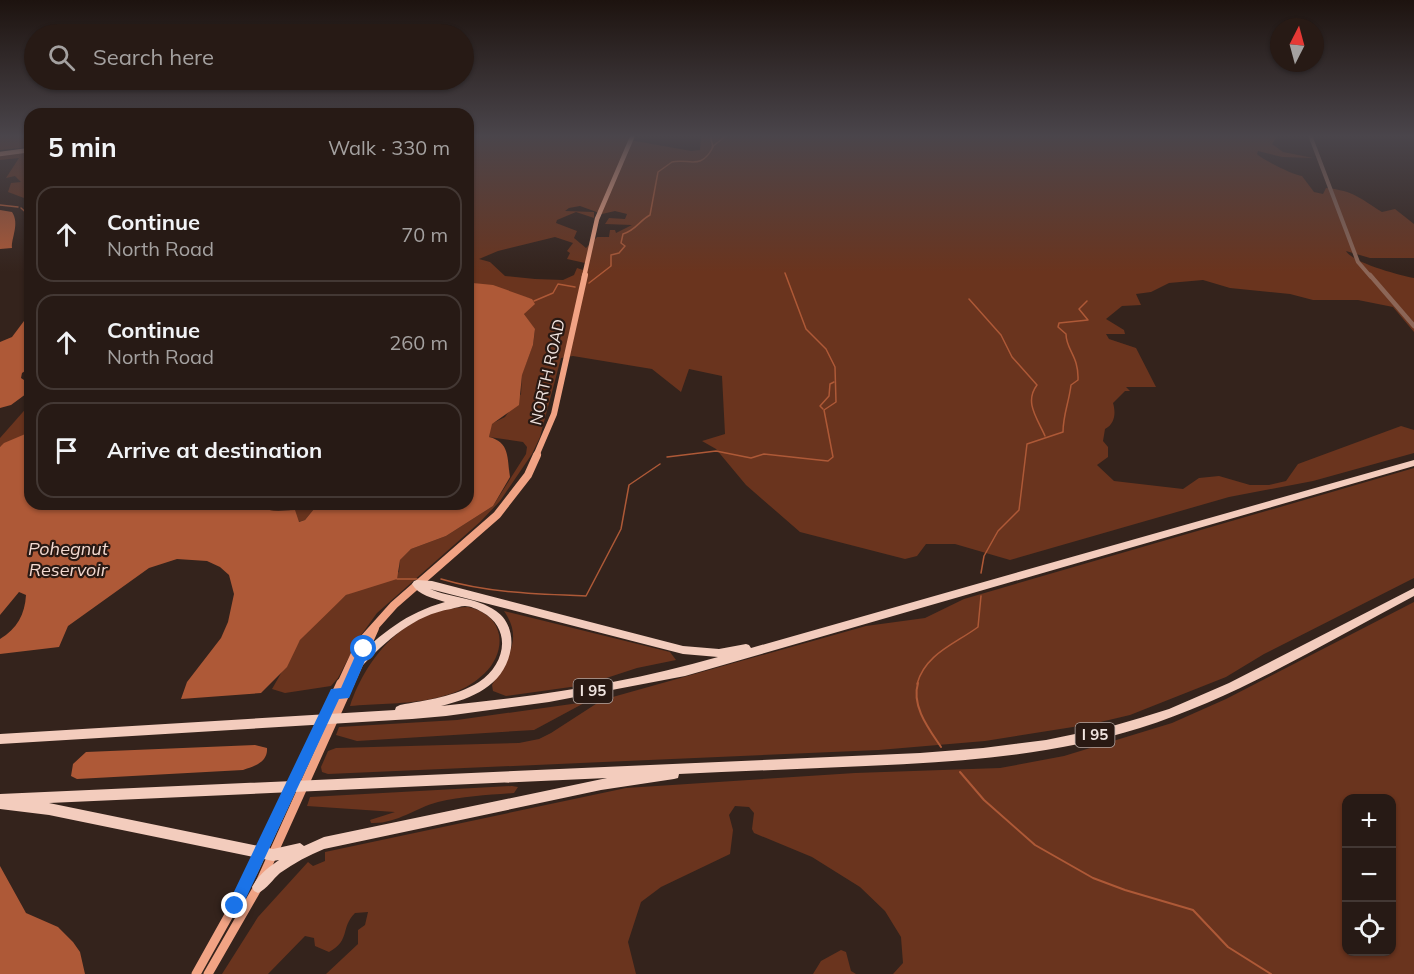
<!DOCTYPE html>
<html lang="en">
<head>
<meta charset="utf-8">
<style>
  body { margin:0; font-family:Mulish,sans-serif; background:#332722; color:#f1f3f6 }
  .controls { position:absolute; right:18px; bottom:18px; display:grid; overflow:hidden; border-radius:12px; box-shadow:0 2px 4px #0004 }
  .controls button { width:54px; height:54px; display:grid; place-items:center; padding:0; border:0; border-bottom:2px solid #433834; background:#271a15; color:#f1f3f6; font:30px sans-serif }
  .compass { position:absolute; left:1270px; top:18px; width:54px; height:54px; border-radius:50%; background:#271a15; box-shadow:0 2px 4px #0004; rotate:6deg }
  .stop { position:absolute; width:18px; height:18px; margin:-14px; border:4px solid #1a73e8; border-radius:50%; background:#fff }
  .stop.end { background:#1a73e8; border-color:#fff; box-shadow:0 2px 6px #0008 }
  .list { margin:0; padding:0; list-style:none }
  h2 { display:flex; justify-content:space-between; align-items:center; height:78px; margin:0; padding:0 24px; font-size:26px }
  h2 small { font-size:20px; font-weight:400; color:#a4a1a0 }
  .list li { display:grid; grid-template-columns:39px 1fr auto; gap:18px; align-items:center; box-sizing:border-box; height:96px; margin:0 12px 12px; padding:0 12px; border:2px solid #433834; border-radius:18px }
  .list b { display:block; font-size:22px; white-space:nowrap }
  .list p { margin:0; font-size:20px; white-space:nowrap; color:#a4a1a0 }
  .list em { font-size:20px; font-style:normal; color:#a4a1a0 }
  .icon { flex:none; width:33px; height:33px; fill:none; stroke:currentColor; stroke-width:2; stroke-linecap:round; stroke-linejoin:round }
  .map { position:relative; flex:none; width:1414px; height:974px; overflow:hidden }
  .search { position:absolute; background:#271a15; box-shadow:0 2px 4px #0004; left:24px; top:24px; width:450px; height:66px; display:flex; align-items:center; gap:15px; box-sizing:border-box; padding:0 21px; border-radius:33px; color:#a4a1a0; font-size:22px }
  .panel { position:absolute; background:#271a15; box-shadow:0 2px 4px #0004; left:24px; top:108px; width:450px; height:402px; border-radius:18px }
  .map>svg:first-child { display:block }
  .green { fill:#6a341e; fill-rule:evenodd }
  .water { fill:#ae5937 }
  .lines { fill:none; stroke-linecap:round; stroke-linejoin:round }
  .stream-far1 { stroke:#ae5937; stroke-width:1.5 }
  .stream { stroke:#ae5937; stroke-width:2 }
  .minor-far1 { stroke:#8c6657; stroke-width:4 }
  .minor { stroke:#8c6657; stroke-width:4.5 }
  .major-far3 { stroke:#f1a384; stroke-width:4.5 }
  .major-far2 { stroke:#f1a384; stroke-width:6 }
  .major-far1 { stroke:#f1a384; stroke-width:8 }
  .major { stroke:#f1a384; stroke-width:9 }
  .highway { fill:#f3ccbd; fill-rule:evenodd }
  .route { fill:#1a73e8 }
  .labels { text-anchor:middle; stroke-width:4.5; stroke-linejoin:round; paint-order:stroke }
  .shield { fill:#291913; stroke:#b4a7a2; stroke-width:1.5 }
  .shield-label { font-size:15px; font-weight:bold; fill:#f0e4e0 }
  .street-label { font-size:16px; fill:#f0e4e0; stroke:#291913 }
  .water-label { font-size:18px; font-style:italic; fill:#f2d9d0; stroke:#291913 }
</style>
</head>
<body>
<div class="map">
<svg width="1414" height="974" viewBox="0 0 1414 974">
  <rect width="100%" height="100%" fill="#34231c"/>
  <g class="green">
    <path d="M0 135H30V147L0 150Z"/>
    <path d="M468 135H631L630 140 691 151 700 150 701 135H1274L1276 138 1272 144 1283 152 1313 158 1282 157 1258 151 1257 154C1263 160 1294 175 1302 176L1314 192 1323 194 1326 188C1355 191 1359 198 1382 212L1395 209 1414 224V258H1370L1346 251C1353 263 1399 275 1414 278V332L1393 307 1358 300H1313L1290 294 1230 288 1203 280 1169 283 1151 292 1136 294 1141 305 1122 306 1106 319 1124 330 1125 334H1106L1109 339 1136 348 1156 387H1126L1130 391H1125L1113 403C1116 413 1115 424 1105 429L1103 441 1108 447V457L1097 465 1114 481 1183 489 1199 478 1219 476 1250 485H1269L1286 481 1298 464 1401 426 1414 430V453L1313 481 1229 497 1010 560 955 544H926L917 556 905 559 800 532 746 485 716 449 702 441 725 434 722 376 689 369 681 392 652 369 573 356 561 358 540 437 532 454 500 501 480 522 377 613 359 638 338 678 331 686 285 693 272 689 300 640 326 613 346 595 399 572 400 560 411 549 446 536 493 506 526 454 527 447 523 442 489 437 491 424 505 417 521 394 522 374 533 345 535 330 524 314 532 299 473 283 468 286ZM580 206 602 214 615 211 627 214 625 219 609 218 605 224 632 225 616 233 615 230H610L609 237H597L586 248 574 238 577 231 556 223 557 220 576 212 594 218V212L565 211 569 208ZM555 237 573 243 567 251 570 253 567 259 585 263 583 270 577 268 574 275 563 280 535 279 505 276 490 262 479 259 498 251Z"/>
    <path d="M30 148V210L24 198 8 192 11 183 21 182 15 176 6 178 19 158 0 160V152Z"/>
    <path d="M30 404V432L0 447V438Z"/>
    <path d="M1414 468V578L1264 654 1226 677 1130 715 1092 724 985 741 879 750 328 774 322 772 321 767 328 751 336 748 519 743 539 739 551 733 602 700 866 626 925 618 964 599Z"/>
    <path d="M261 504H318L305 520 298 522 288 508 274 511 261 508Z"/>
    <path d="M1414 602V974H893L903 963 901 937 885 911 860 887 812 857 754 833 752 829 754 813 749 807 735 806 729 815 733 830 730 854 661 887 641 902 628 942 636 974H326L358 944V930L365 925 368 912 355 913C340 928 351 940 329 952L315 946 314 938 305 936 268 974H222L258 917 308 862 313 866 325 861V852L626 788 855 773 1000 768 1064 756 1172 723 1226 699ZM1346 798H1392V952H1346Z"/>
    <path d="M468 607C481 610 494 617 498 631 502 643 498 656 491 666 459 707 398 702 350 706 368 653 409 608 468 607Z"/>
    <path d="M504 611 670 652 676 660 637 668 585 685 506 696 493 691 492 685C507 658 524 640 504 611Z"/>
    <path d="M586 702 534 730 357 741 336 735 339 727 457 720Z"/>
    <path d="M512 786 518 787 514 793C489 795 463 796 438 802 415 808 397 824 371 823L370 820 395 812 307 806 310 797Z"/>
    <path d="M841 950 846 952 851 971 856 974H813L821 961Z"/>
  </g>
  <g class="water">
    <path d="M0 210 12 212C20 224 11 238 12 248L0 249Z"/>
    <path d="M473 283 493 285 532 299 535 304 524 314 535 329 533 345 522 375 519 405 492 424 489 437C510 442 507 458 510 477L493 506 446 536 411 549 400 560 397 579 346 595 300 640 287 667 261 693 181 699 187 682 221 638 228 622 234 594 229 575 220 567 207 561 177 559 149 568 68 626 59 647 0 654V639C17 629 25 614 26 595L19 592 0 615V447L4 443 30 432V504H261V508L274 511 295 510 299 522 305 520 318 504H468V286Z"/>
    <path d="M30 313V371L28 369 22 373 21 378 30 384V391L11 405 0 408V342L12 337Z"/>
    <path d="M255 745 267 748C268 762 255 766 243 770L77 779 71 776 73 764 86 752Z"/>
    <path d="M0 866 26 913 58 927 73 942 80 952 85 974H0Z"/>
  </g>
  <g class="lines">
    <g class="stream-far1">
      <path d="M712 147 727 135"/>
      <path d="M0 205 18 207"/>
      <path d="M21 208 30 216"/>
      <path d="M589 283 611 266V255L619 253 625 246 621 243 623 234C636 230 639 221 650 215L658 172 672 162C689 158 701 171 713 147L710 135"/>
      <path d="M969 299 1001 335 1012 357 1037 385C1024 402 1037 418 1045 436"/>
      <path d="M534 301 553 293 558 284 575 287"/>
      <path d="M823 409 820 406 829 396 830 384 834 382"/>
      <path d="M667 457 716 451 751 458 764 454 828 461 833 457 824 410 836 402 835 367 826 349 806 329 785 273"/>
      <path d="M981 573 984 556 998 531 1019 510 1027 444 1063 432C1063 415 1069 402 1071 385L1078 380C1079 356 1066 350 1066 334L1058 327 1059 323 1088 320 1079 309 1087 301"/>
      <path d="M397 579H417"/>
      <path d="M441 579C488 593 537 594 586 596L621 529 629 485 660 464"/>
      <path d="M917 684C925 654 955 644 978 627L981 596"/>
    </g>
    <g class="stream">
      <path d="M918 683C911 706 929 729 941 747"/>
      <path d="M960 772 984 800 1035 845 1093 878 1125 890 1193 910 1228 947 1271 974"/>
    </g>
    <path class="minor-far1" d="M1310 135 1358 262 1371 277"/>
    <path class="minor" d="M1370 275 1414 326"/>
    <g class="major-far3">
      <path d="M0 154 30 150"/>
      <path d="M584 277 597 219 633 135"/>
    </g>
    <path class="major-far2" d="M536 456 554 414 585 275"/>
    <g class="major-far1">
      <path d="M341 684 360 643 394 605 497 515 528 475 537 455"/>
      <path d="M350 684 375 628"/>
    </g>
    <g class="major">
      <path d="M196 974 253 872 341 683"/>
      <path d="M208 974 258 887 350 683"/>
    </g>
    <g class="highway">
      <path d="M1414 460V466L685 676 549 702 446 716 412 719 0 744V734L395 710 396 707 400 705C426 700 455 697 479 682 505 665 513 629 482 612 477 609 470 606 465 606 461 606 455 608 451 609 414 615 386 641 361 667L357 668 353 667 352 664 353 661C382 633 406 613 445 602 433 598 418 595 412 584L414 581 417 580 432 581 683 646 719 649 746 644 749 645 751 648ZM430 589 683 654 718 657C628 683 534 697 441 706 474 698 505 685 511 648 513 634 508 619 496 611 476 597 451 598 430 589Z"/>
      <path d="M1414 588V596C1325 643 1236 698 1140 728 1051 756 958 762 866 766 804 769 741 771 679 774L678 778 674 779 601 790 324 849C309 855 294 863 280 873 273 879 267 889 258 893L254 891 252 887C258 875 269 867 279 860L273 861 49 815 0 809V794L920 753 983 748 1046 740 1109 727 1140 718 1169 709 1229 683ZM607 778 324 837 304 846 300 843 273 849 49 803Z"/>
    </g>
  </g>
  <linearGradient id="sky" x2="0" y2="1"><stop stop-color="#1d130f"/><stop offset="0.5" stop-color="#4a454b"/><stop offset="1" stop-color="#4a454b" stop-opacity="0"/></linearGradient>
  <rect width="1414" height="272" fill="url(#sky)"/>
  <path class="route" d="M364 644 370 649 349 698 339 699 240 911 235 913 230 911 228 906 230 900 331 689 341 688 360 645Z"/>
  <g class="labels">
    <g class="shield">
      <rect x="573.5" y="679" width="39" height="24" rx="4.5"/>
      <rect x="1075.5" y="723" width="39" height="24" rx="4.5"/>
    </g>
    <g class="shield-label">
      <text x="593" y="696">I 95</text>
      <text x="1095" y="740">I 95</text>
    </g>
    <g class="street-label">
      <text transform="translate(547 372) rotate(-77)" y="6">NORTH ROAD</text>
    </g>
    <g class="water-label">
      <text x="68" y="555">Pohegnut<tspan x="68" dy="21">Reservoir</tspan></text>
    </g>
  </g>
</svg>
<div class="controls">
<button>+</button>
<button>−</button>
<button><svg class="icon" aria-label="locate" viewBox="0 0 24 24"><circle cx="12" cy="12" r="6"/><path d="M12 2v4M12 18v4M2 12h4M18 12h4"/></svg></button>
</div>
<svg class="compass" viewBox="-18 -18 36 36"><path d="M0-13l5 13h-10z" fill="#e53935"/><path d="M0 13l5-13h-10z" fill="#a4a1a0"/></svg>
<div class="stop" style="left:364px;top:649px"></div>
<div class="stop end" style="left:235px;top:906px"></div>
<div class="search"><svg class="icon" aria-label="search" viewBox="0 0 24 24"><circle cx="10" cy="10" r="6"/><path d="M15 15l6 6"/></svg>Search here</div>
<section class="panel">
<h2>5 min<small>Walk · 330 m</small></h2>
<ul class="list">
<li><svg class="icon" aria-label="ahead" viewBox="0 0 24 24"><path d="M12 20V5M6 11l6-6 6 6"/></svg><div><b>Continue</b><p>North Road</p></div><em>70 m</em></li>
<li><svg class="icon" aria-label="ahead" viewBox="0 0 24 24"><path d="M12 20V5M6 11l6-6 6 6"/></svg><div><b>Continue</b><p>North Road</p></div><em>260 m</em></li>
<li><svg class="icon" aria-label="arrive" viewBox="0 0 24 24"><path d="M6 21V4h12l-3 4 3 4H6"/></svg><div><b>Arrive at destination</b></div></li>
</ul>
</section>
</div>
</body>
</html>
